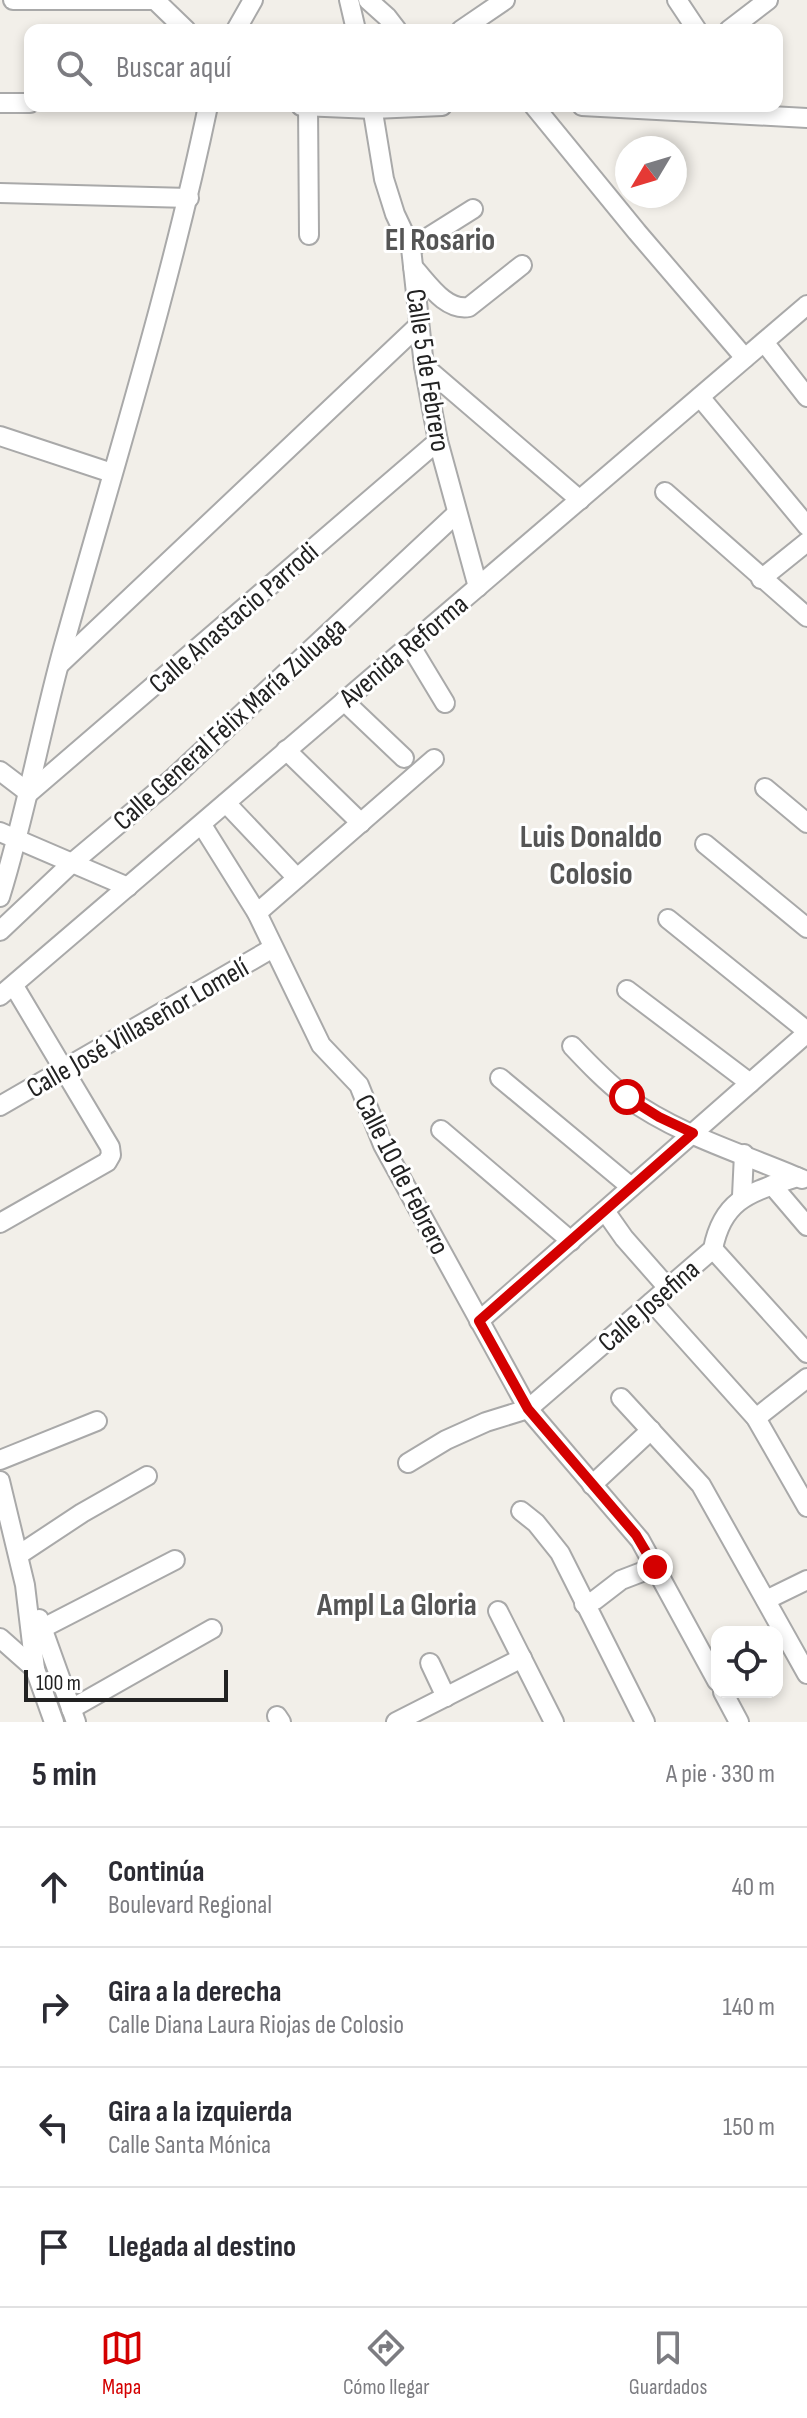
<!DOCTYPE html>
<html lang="es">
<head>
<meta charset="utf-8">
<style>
  body { margin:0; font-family:"Sofia Sans Condensed",sans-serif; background:#f2f2f3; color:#2b2b33 }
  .controls { position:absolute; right:24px; bottom:24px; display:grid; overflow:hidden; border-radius:16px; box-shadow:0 4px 12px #0003 }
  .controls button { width:72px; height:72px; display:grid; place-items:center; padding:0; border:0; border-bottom:2px solid #e1e1e2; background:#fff; color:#2b2b33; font:40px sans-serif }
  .compass { position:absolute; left:615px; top:136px; width:72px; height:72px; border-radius:50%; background:#fff; box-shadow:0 4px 12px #0003; rotate:232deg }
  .scale { position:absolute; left:24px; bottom:20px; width:204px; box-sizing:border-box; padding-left:8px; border:4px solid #222; border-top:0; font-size:22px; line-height:28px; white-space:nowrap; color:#222; -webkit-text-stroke:6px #fff; paint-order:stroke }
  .stop { position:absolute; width:24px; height:24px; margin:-18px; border:6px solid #d40000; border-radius:50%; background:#fff }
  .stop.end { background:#d40000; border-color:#fff; box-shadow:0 2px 8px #0008 }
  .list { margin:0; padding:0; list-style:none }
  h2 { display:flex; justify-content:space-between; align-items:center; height:104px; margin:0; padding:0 32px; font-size:34px }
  h2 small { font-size:26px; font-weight:400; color:#7c7c81 }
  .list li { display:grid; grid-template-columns:52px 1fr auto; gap:24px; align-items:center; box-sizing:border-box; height:120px; padding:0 32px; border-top:2px solid #e1e1e2 }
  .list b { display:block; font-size:30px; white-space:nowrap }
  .list p { margin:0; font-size:26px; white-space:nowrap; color:#7c7c81 }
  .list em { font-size:26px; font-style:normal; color:#7c7c81 }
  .icon { flex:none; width:44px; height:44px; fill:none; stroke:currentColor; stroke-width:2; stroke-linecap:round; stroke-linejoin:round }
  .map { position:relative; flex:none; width:807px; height:1722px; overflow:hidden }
  .search { position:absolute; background:#fff; box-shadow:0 4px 12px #0003; left:24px; right:24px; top:24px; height:88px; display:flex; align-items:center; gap:20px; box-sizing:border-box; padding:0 28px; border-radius:16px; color:#7c7c81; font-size:30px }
  .sheet { height:584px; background:#fff }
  nav { display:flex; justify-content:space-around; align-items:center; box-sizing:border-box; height:112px; border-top:2px solid #e1e1e2; background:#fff; font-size:22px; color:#7c7c81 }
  nav a { display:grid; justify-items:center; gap:4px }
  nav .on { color:#d40000 }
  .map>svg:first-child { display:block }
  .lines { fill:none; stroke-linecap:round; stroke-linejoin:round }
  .minor-casing { stroke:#a9a9a9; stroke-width:22 }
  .minor { stroke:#fff; stroke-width:18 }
  .route { stroke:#d40000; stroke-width:10 }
  .labels { text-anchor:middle; stroke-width:6; stroke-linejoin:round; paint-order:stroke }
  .street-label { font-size:28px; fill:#222; stroke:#fff }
  .quarter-label { font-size:32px; font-weight:bold; fill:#555; stroke:#fff }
</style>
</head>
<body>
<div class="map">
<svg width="807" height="1722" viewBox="0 0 807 1722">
  <rect width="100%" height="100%" fill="#f2efe9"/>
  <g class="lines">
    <g class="minor-casing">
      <g id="minor">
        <path d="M13 0H156"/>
        <path d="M155 0 186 30"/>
        <path d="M349 0 356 30"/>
        <path d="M368 0 387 17 397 30"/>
        <path d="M677 0 697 30"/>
        <path d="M236 30 253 0"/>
        <path d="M461 30 505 0"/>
        <path d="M729 30 768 0"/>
        <path d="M0 103H30"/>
        <path d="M301 106 373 109 442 106"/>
        <path d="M308 106 309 235"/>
        <path d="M372 106 384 179 395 214 411 248 424 366 438 441 478 587"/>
        <path d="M534 106 637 232 745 358"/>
        <path d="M582 106 807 118"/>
        <path d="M0 193 189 198"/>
        <path d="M411 248 473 209"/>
        <path d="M413 267C428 283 445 311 469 307L522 265"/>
        <path d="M764 342 807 397"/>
        <path d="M424 366 580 500"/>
        <path d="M700 397 807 526"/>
        <path d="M0 436 112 473"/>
        <path d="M665 492 807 617"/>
        <path d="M761 579 807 542"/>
        <path d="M410 645 445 703"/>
        <path d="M60 664 419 325"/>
        <path d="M344 701 404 758"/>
        <path d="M286 750 361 823"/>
        <path d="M0 771 29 793 438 441"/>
        <path d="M765 788 807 823"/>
        <path d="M226 803 297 878"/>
        <path d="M202 825 257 913 321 1045 359 1085 383 1145 528 1409 640 1540 717 1681"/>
        <path d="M0 832 128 887"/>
        <path d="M705 844 807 928"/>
        <path d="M0 897C26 814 41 728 64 645 114 466 170 288 208 106"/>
        <path d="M257 913 434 759"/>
        <path d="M668 919 807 1031"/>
        <path d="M0 931 72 863 171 780 456 514"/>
        <path d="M627 990 750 1083"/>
        <path d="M0 996 807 305"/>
        <path d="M572 1046C589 1064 606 1082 626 1097 678 1135 744 1154 802 1179"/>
        <path d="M500 1078 631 1187"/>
        <path d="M0 1106 273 948"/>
        <path d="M441 1130 571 1241"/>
        <path d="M772 1185 807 1226"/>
        <path d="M742 1196 744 1154"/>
        <path d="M605 1211 624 1238 668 1288"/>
        <path d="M0 1223 107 1162 111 1155 110 1147 14 986"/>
        <path d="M713 1249 807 1353"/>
        <path d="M652 1302 756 1418 807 1507"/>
        <path d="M479 1321 807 1033"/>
        <path d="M621 1398 701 1485 807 1674"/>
        <path d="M756 1418 807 1378"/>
        <path d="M0 1460 97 1421"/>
        <path d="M408 1463 446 1440 486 1422 528 1409 713 1249C723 1197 753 1192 797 1177"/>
        <path d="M0 1481 25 1585 35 1669"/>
        <path d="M592 1485 651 1430"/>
        <path d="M521 1511 536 1523 560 1553 645 1722"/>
        <path d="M20 1554 82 1513 147 1476"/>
        <path d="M766 1600 807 1580"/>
        <path d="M584 1604 595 1600 621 1580 655 1567"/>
        <path d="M498 1611 554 1722"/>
        <path d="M39 1619 76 1722"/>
        <path d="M43 1628 175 1560"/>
        <path d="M0 1638 35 1669 54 1722"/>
        <path d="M430 1663 446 1697"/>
        <path d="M723 1692 739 1722"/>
        <path d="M71 1709 212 1629"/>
        <path d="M277 1716 281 1722"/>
        <path d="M396 1722 522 1658"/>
      </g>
    </g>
    <use href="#minor" class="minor"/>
  </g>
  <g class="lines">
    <path class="route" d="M627 1097 659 1117 693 1133 479 1321 528 1409 636 1535 655 1567"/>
  </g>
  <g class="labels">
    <g class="street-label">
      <text transform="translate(429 370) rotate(81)" y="10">Calle 5 de Febrero</text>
      <text transform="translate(233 617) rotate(-41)" y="10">Calle Anastacio Parrodi</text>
      <text transform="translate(403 650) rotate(-40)" y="10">Avenida Reforma</text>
      <text transform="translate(229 723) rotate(-42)" y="10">Calle General Félix María Zuluaga</text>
      <text transform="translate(137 1027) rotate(-30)" y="10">Calle José Villaseñor Lomelí</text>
      <text transform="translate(403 1174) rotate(63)" y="10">Calle 10 de Febrero</text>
      <text transform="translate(648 1305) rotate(-41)" y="10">Calle Josefina</text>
    </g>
    <g class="quarter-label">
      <text x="440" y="250">El Rosario</text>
      <text x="591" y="847">Luis Donaldo<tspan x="591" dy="37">Colosio</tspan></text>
      <text x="397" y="1615">Ampl La Gloria</text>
    </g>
  </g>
</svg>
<div class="controls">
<button><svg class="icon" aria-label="locate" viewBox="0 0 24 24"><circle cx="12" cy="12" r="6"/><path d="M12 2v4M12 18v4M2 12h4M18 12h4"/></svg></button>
</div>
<svg class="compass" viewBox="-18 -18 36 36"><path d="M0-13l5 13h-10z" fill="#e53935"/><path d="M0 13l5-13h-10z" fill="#7c7c81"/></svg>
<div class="scale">100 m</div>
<div class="stop" style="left:627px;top:1097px"></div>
<div class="stop end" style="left:655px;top:1567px"></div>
<div class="search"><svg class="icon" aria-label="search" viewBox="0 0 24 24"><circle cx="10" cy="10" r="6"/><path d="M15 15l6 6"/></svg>Buscar aquí</div>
</div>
<section class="sheet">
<h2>5 min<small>A pie · 330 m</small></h2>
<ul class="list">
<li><svg class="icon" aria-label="ahead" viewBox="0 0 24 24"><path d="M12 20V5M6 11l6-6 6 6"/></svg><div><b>Continúa</b><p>Boulevard Regional</p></div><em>40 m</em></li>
<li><svg class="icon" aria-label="right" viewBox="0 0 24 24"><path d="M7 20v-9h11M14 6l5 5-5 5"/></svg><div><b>Gira a la derecha</b><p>Calle Diana Laura Riojas de Colosio</p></div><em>140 m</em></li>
<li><svg class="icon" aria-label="left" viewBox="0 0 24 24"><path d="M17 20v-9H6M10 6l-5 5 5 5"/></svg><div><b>Gira a la izquierda</b><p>Calle Santa Mónica</p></div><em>150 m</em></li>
<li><svg class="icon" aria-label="arrive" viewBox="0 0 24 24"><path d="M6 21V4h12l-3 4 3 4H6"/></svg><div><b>Llegada al destino</b></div></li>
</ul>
</section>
<nav>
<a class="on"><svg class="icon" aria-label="map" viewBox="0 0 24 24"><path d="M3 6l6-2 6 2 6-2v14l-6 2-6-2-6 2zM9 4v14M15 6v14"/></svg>Mapa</a>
<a><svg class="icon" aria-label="directions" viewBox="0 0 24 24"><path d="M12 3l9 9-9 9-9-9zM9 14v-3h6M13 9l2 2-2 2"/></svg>Cómo llegar</a>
<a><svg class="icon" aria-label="saved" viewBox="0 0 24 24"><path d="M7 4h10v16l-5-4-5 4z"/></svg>Guardados</a>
</nav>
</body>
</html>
